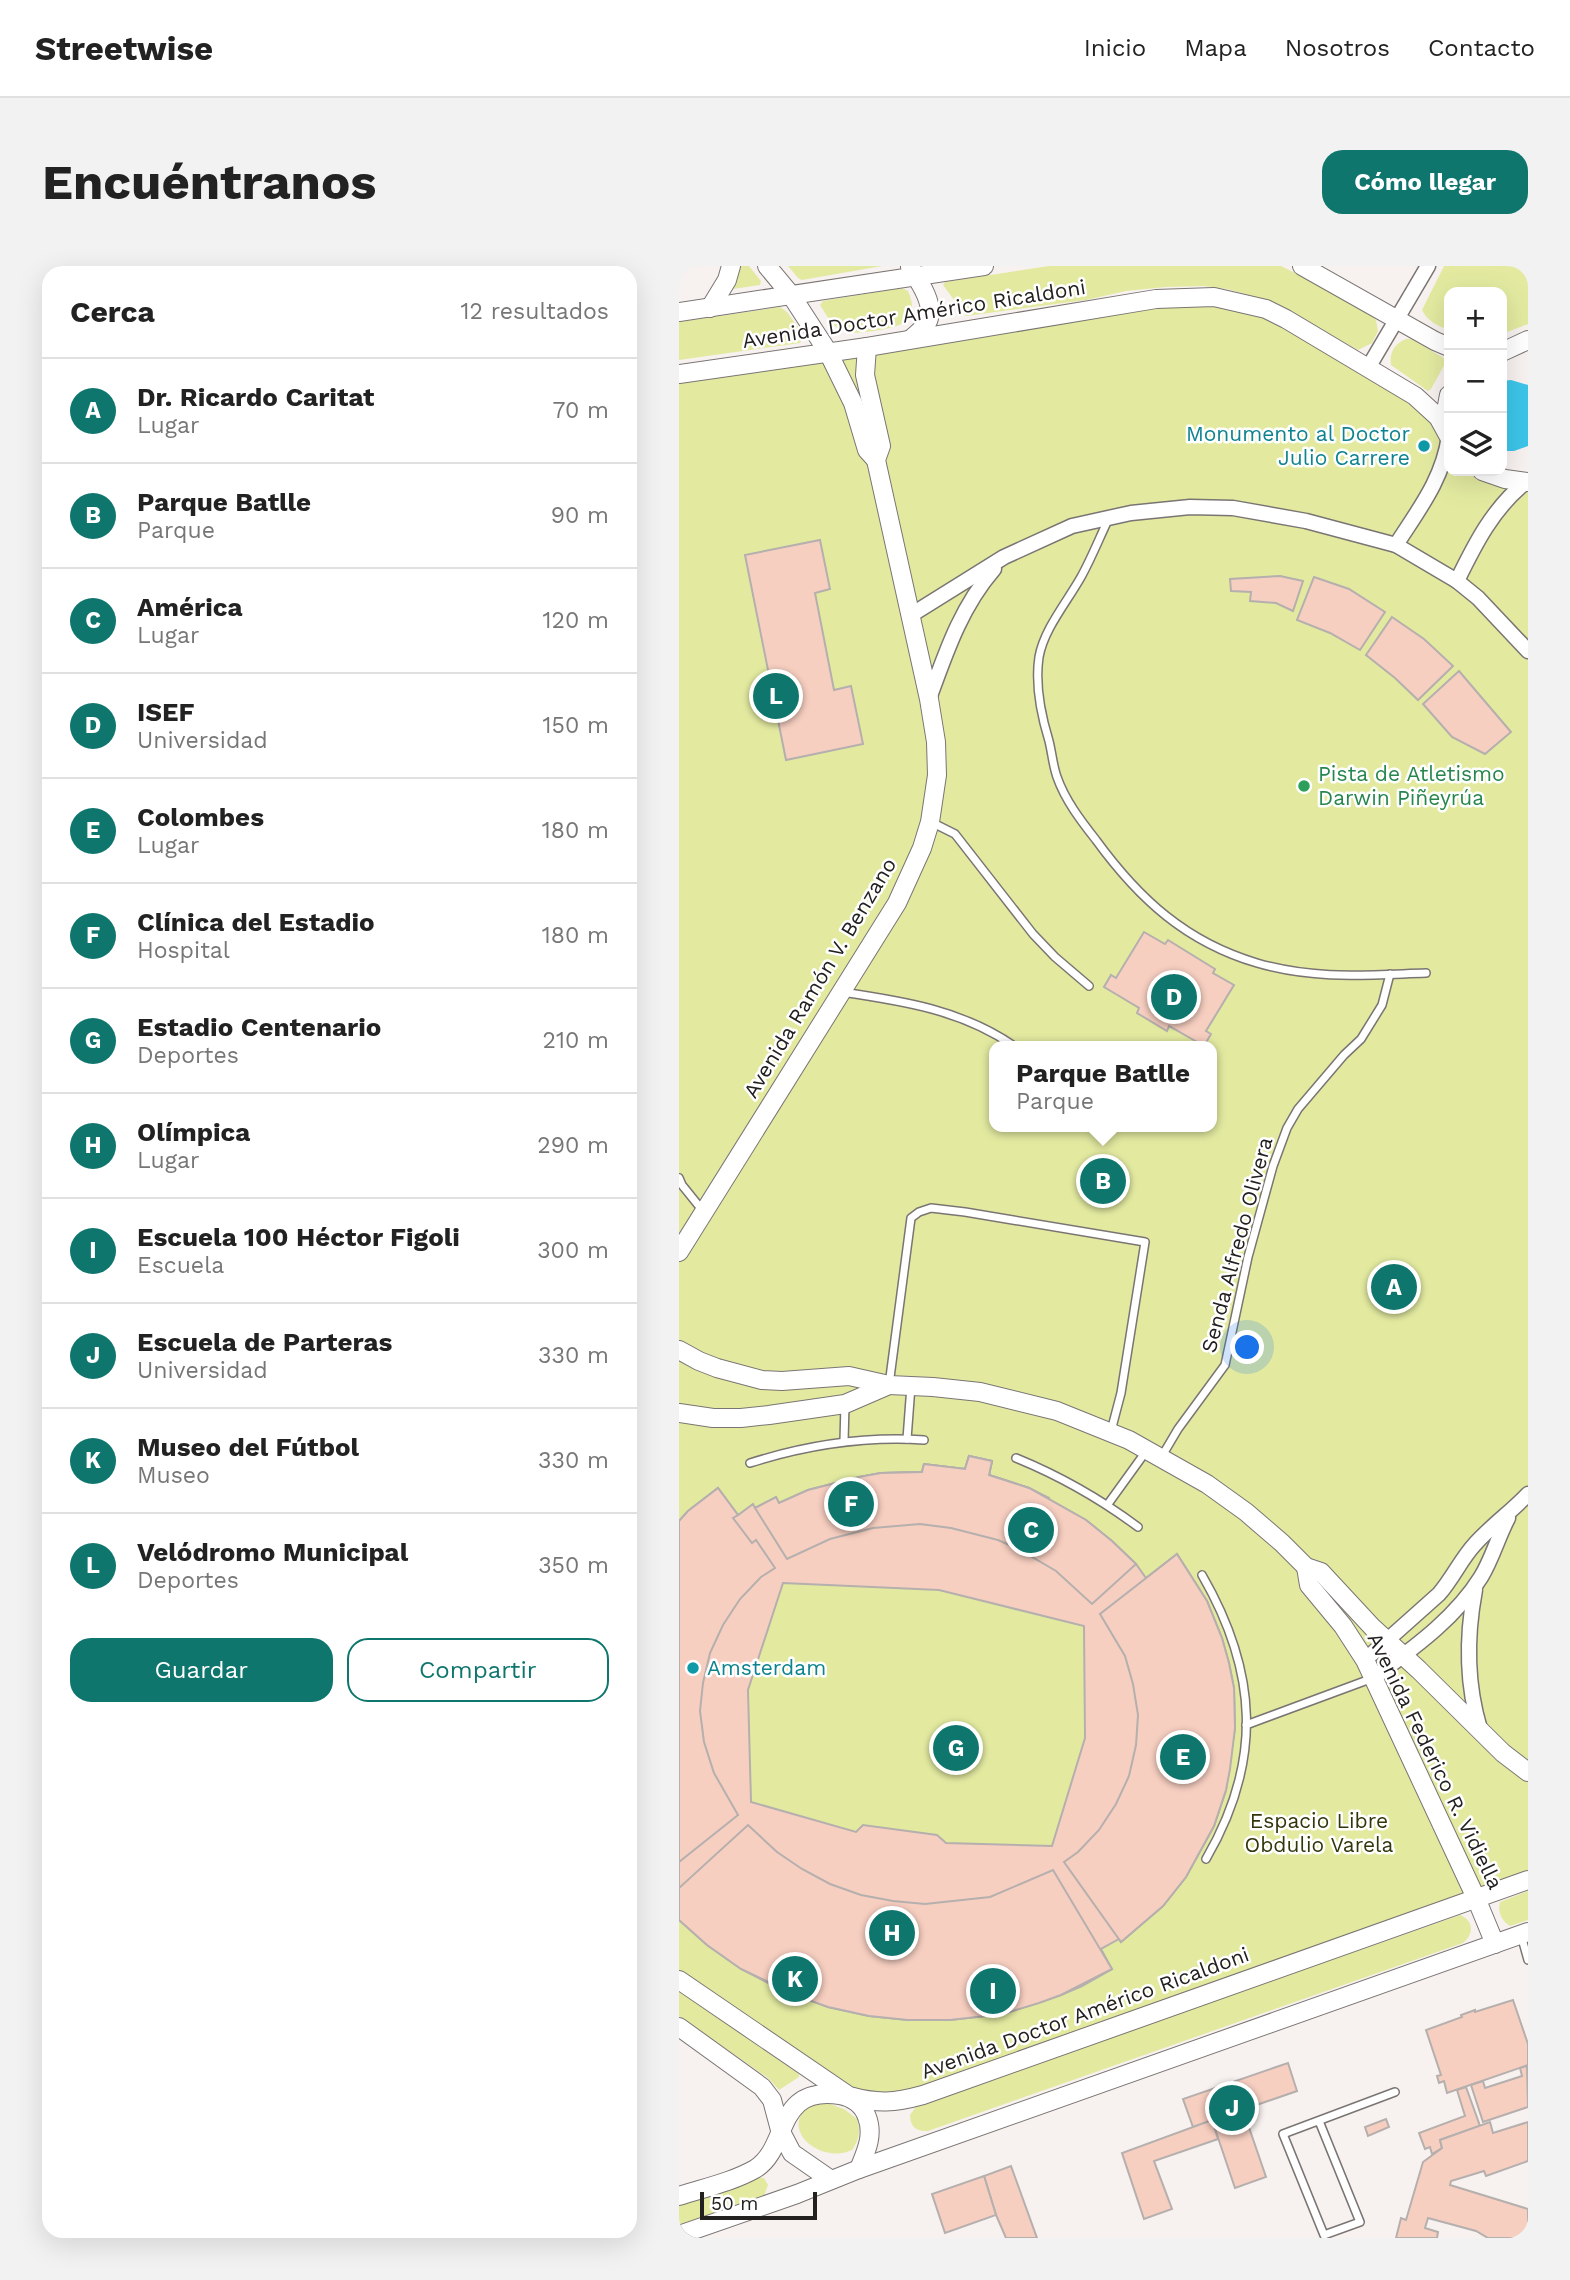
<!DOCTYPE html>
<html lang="es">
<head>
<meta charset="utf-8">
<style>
  body { margin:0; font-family:"Work Sans",sans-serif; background:#f2f2f2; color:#222 }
  .controls { position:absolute; right:21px; top:21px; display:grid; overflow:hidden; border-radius:14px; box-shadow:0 7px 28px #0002 }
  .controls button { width:63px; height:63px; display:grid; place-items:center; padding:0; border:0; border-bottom:2px solid #e0e0e0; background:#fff; color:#222; font:35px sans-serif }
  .scale { position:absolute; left:21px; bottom:18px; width:117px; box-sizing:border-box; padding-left:7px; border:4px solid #232120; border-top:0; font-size:19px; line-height:24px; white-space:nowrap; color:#232120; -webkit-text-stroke:5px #fff; paint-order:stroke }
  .you { position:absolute; left:569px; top:1082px; width:24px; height:24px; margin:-18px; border:5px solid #fff; border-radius:50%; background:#1a73e8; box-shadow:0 0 0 10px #1a73e833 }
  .badge { display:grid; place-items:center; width:46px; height:46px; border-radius:50%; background:#0f766e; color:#fff; font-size:23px; font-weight:700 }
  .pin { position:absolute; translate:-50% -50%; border:4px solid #fff; box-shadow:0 2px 7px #0006 }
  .popup { position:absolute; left:310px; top:775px; width:228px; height:91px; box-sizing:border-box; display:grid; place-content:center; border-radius:14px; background:#fff; filter:drop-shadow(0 2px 5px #0005); font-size:23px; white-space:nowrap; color:#767676 }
  .popup b { font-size:26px; color:#222 }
  .popup::after { content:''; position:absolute; left:50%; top:100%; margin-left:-14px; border:14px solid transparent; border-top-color:#fff }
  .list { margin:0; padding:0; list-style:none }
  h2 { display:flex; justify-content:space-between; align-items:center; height:91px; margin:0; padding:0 28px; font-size:30px }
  h2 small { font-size:23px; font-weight:400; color:#767676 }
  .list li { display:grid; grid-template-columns:46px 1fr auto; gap:21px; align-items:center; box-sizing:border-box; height:105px; padding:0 28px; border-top:2px solid #e0e0e0 }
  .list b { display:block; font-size:26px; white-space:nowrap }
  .list p { margin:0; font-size:23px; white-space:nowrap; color:#767676 }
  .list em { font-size:23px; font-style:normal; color:#767676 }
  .actions { display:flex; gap:14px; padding:21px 28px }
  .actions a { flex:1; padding:16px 0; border:2px solid #0f766e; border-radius:21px; text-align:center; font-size:24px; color:#0f766e }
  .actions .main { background:#0f766e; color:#fff }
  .icon { flex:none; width:38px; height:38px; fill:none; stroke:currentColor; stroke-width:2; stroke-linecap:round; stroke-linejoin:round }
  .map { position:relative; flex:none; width:849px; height:1972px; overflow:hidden; border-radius:21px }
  header { display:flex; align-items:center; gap:42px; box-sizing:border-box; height:98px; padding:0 35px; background:#fff; border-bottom:2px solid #e0e0e0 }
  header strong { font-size:33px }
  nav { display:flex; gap:38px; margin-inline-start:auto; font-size:24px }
  .intro { display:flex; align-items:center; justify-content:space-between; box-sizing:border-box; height:168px; padding:0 42px }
  h1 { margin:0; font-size:49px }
  .button { padding:18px 32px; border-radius:21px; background:#0f766e; color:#fff; font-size:24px; font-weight:700 }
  main { display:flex; gap:42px; padding:0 42px }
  aside { flex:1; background:#fff; border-radius:21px; box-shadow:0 7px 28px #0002 }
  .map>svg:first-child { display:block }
  .green { fill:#e3eaa0; fill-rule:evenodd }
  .water { fill:#3cc5e9 }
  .building { fill:#f7cfc1; stroke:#b5afad; stroke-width:2; fill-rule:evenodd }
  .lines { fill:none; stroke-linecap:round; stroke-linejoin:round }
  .service-casing { stroke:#7a7573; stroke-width:10 }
  .minor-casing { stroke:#7a7573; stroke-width:17 }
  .tertiary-casing { stroke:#7a7573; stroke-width:20 }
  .service { stroke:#fff; stroke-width:7 }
  .minor { stroke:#fff; stroke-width:14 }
  .tertiary { stroke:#fff; stroke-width:18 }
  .culture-dot { fill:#0f9aa8; stroke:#fff; stroke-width:2.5 }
  .leisure-dot { fill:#2e9e5b; stroke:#fff; stroke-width:2.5 }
  .labels { text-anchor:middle; stroke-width:5; stroke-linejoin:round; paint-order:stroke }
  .street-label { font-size:21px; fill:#232120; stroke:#fff }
  .culture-label { font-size:21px; fill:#0d838f; stroke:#fff; text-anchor:end }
  .leisure-label { font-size:21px; fill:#27864d; stroke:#fff; text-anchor:start }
  .park-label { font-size:21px; fill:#33360b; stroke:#fff }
</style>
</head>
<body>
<header>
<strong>Streetwise</strong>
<nav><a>Inicio</a><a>Mapa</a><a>Nosotros</a><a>Contacto</a></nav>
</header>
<div class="intro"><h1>Encuéntranos</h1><a class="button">Cómo llegar</a></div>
<main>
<aside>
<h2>Cerca<small>12 resultados</small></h2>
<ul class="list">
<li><span class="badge">A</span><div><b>Dr. Ricardo Caritat</b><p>Lugar</p></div><em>70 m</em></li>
<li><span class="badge">B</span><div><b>Parque Batlle</b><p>Parque</p></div><em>90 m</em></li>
<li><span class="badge">C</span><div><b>América</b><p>Lugar</p></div><em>120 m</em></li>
<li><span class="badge">D</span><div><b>ISEF</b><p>Universidad</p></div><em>150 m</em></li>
<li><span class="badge">E</span><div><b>Colombes</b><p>Lugar</p></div><em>180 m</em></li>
<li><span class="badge">F</span><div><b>Clínica del Estadio</b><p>Hospital</p></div><em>180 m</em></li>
<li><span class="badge">G</span><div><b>Estadio Centenario</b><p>Deportes</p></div><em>210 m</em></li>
<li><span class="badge">H</span><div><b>Olímpica</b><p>Lugar</p></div><em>290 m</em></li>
<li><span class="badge">I</span><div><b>Escuela 100 Héctor Figoli</b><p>Escuela</p></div><em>300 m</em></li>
<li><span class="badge">J</span><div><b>Escuela de Parteras</b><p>Universidad</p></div><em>330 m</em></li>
<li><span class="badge">K</span><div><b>Museo del Fútbol</b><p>Museo</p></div><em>330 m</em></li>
<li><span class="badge">L</span><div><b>Velódromo Municipal</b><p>Deportes</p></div><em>350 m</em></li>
</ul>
<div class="actions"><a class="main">Guardar</a><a>Compartir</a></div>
</aside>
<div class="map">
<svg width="849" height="1972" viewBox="0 0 849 1972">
  <rect width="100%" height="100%" fill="#f7f1ef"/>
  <g class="green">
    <path d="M61 0H70L82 15 81 19 54 23Z"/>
    <path d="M109 0H203L123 14 119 12Z"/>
    <path d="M370 0H602L642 20 691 48 697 54 699 65 693 77 679 84 592 35 548 23 525 20 487 21 447 25 407 34 287 50 264 19 266 16Z"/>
    <path d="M765 0H849V58L823 68V26H770V64C759 60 748 55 743 44Z"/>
    <path d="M223 22 229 25C243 57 219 61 195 65 183 66 173 69 162 64 152 59 147 48 141 39L144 35 149 34Z"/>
    <path d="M477 33 564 37 736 130 770 171V205H803L849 216V1614L244 1829 187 1835 0 1714V108ZM316 780H532V861H316Z"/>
    <path d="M101 41 108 46 125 70 121 77 0 94V56Z"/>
    <path d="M727 73H733L768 94 752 123 749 125 712 99C710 87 715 78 727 73Z"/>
    <path d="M849 1625V1654L831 1660C823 1656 818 1645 821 1636Z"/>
    <path d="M781 1649C795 1655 795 1668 784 1677L249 1865C237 1866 231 1860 231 1849L238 1839Z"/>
    <path d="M0 1725 120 1808V1811L100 1824 89 1812 0 1750Z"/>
    <path d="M140 1834 165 1843 178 1853C182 1865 180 1874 173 1884 139 1900 92 1857 140 1834Z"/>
    <path d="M79 1911 85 1912 89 1919 85 1930 0 1961V1938Z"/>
  </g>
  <path class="water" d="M832 114 849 119V180L835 185H823V115Z"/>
  <g class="building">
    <path d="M141 274 151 323 136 327 155 424 172 420 184 478 107 494 66 289Z"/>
    <path d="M601 310 624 315 614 345 597 337 571 335 572 326 552 325 551 313Z"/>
    <path d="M635 311 670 323 706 346 681 384 651 367 618 354Z"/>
    <path d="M713 351 745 373 774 400 739 434 716 412 687 389Z"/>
    <path d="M780 405 832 466 806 488 773 471 744 438Z"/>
    <path d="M465 666 486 678 489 674 536 703 534 707 555 719 527 765 532 768 525 780 490 760 488 765 458 747 460 742 425 721 432 709 437 712Z"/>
    <path d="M290 1190 313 1195 310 1209 350 1222 370 1232 353 1263 316 1246 280 1236 242 1232 202 1233 185 1236 180 1211 202 1207 243 1206 245 1198 286 1203Z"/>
    <path d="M290 1190 313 1195 310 1209 350 1222 407 1254 433 1275 457 1298 467 1312 498 1288 528 1335 543 1372 550 1397 555 1422 556 1462 547 1524 535 1560 507 1611 484 1640 442 1676 440 1673 422 1683 433 1703 403 1720 382 1729 324 1748 271 1754H229L190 1750 149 1741 97 1721 62 1703 28 1679 0 1654V1255L9 1245 39 1222 59 1249 74 1238 76 1242 97 1231 100 1237 129 1224 180 1211 202 1207 243 1206 245 1198 286 1203ZM104 1317 260 1324 405 1360 406 1472 373 1580 267 1577 258 1569 184 1559 177 1566 72 1536 69 1424Z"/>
    <path d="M290 1190 313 1195 310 1209 350 1222 407 1254 433 1275 457 1298 413 1338 377 1305 341 1284 319 1274 272 1262 241 1258 194 1262 151 1273 108 1293 76 1242 97 1231 100 1237 129 1224 180 1211 202 1207 243 1206 245 1198 286 1203Z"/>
    <path d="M39 1222 59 1249 54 1252 73 1277 77 1274 96 1302 82 1311 61 1333 44 1359 31 1387 24 1417 21 1445 25 1476 35 1507 59 1549 0 1596V1255L9 1245Z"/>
    <path d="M498 1288 528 1335 543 1372 550 1397 555 1422 556 1462 551 1503 547 1524 535 1560 507 1611 484 1640 442 1676 385 1596 399 1586 420 1564 437 1538 450 1510 457 1479 459 1449 454 1418 446 1390 421 1348Z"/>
    <path d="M69 1559 98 1586 123 1603 151 1618 182 1629 214 1635 246 1638 311 1631 374 1604 433 1703 382 1729 360 1737 324 1748 271 1754H229L190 1750 149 1741 124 1732 62 1703 28 1679 0 1654V1622Z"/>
    <path d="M834 1734 849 1778V1799L768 1827 765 1815 760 1817 758 1810 762 1809 747 1764 783 1751 782 1749 796 1744V1746Z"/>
    <path d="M609 1797 618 1825 514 1861 504 1833Z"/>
    <path d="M848 1800 849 1841 804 1856 792 1819 804 1815 806 1822 843 1810 841 1802Z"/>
    <path d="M787 1821 801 1860 761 1874 763 1882 753 1888 751 1881 746 1883 740 1867 786 1850 778 1824Z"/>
    <path d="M564 1844 587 1911 556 1922 533 1854Z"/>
    <path d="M707 1853 710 1861 689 1870 686 1861Z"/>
    <path d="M533 1854 539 1873 475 1895 493 1943 465 1953 443 1887Z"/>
    <path d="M811 1856 814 1867 849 1856V1895L807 1910 805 1905 772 1915 771 1919 849 1943V1972H809L797 1965 749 1952 746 1962 759 1966 758 1972H717L722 1952 727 1954 744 1896 763 1882 761 1874Z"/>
    <path d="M332 1900 358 1972H327L317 1949 305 1910Z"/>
    <path d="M305 1910 317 1949 266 1967 253 1928Z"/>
  </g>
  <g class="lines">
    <g class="service-casing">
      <g id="service">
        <path d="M429 254C420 273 412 293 402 311 388 336 365 363 360 391 356 418 362 449 370 475 373 487 374 500 378 511 386 534 402 555 417 574 460 633 507 676 578 697 636 714 687 709 747 707"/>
        <path d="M252 556 276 568 354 668 376 691 410 720"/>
        <path d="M163 726C224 735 283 744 335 780"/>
        <path d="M0 912 3 919 24 945"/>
        <path d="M210 1119 232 952 240 946 252 942 286 946 466 976 442 1127 432 1165"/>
        <path d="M228 1173 232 1120"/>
        <path d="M165 1175 166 1138"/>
        <path d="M483 1190 499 1163 546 1099 569 991 594 900 608 862 619 843 665 789 682 773 703 739 711 708"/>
        <path d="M337 1192C381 1210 420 1232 459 1261"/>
        <path d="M71 1197C128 1179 185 1170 245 1174"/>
        <path d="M429 1238 468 1184"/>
        <path d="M523 1309C579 1406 584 1495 527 1593"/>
        <path d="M567 1459 694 1412"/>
        <path d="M842 1669 849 1694"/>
        <path d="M640 1855 681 1956 645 1969 604 1868 716 1826"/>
      </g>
    </g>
    <g class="minor-casing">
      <g id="minor">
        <path d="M689 102 749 0"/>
        <path d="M717 279C740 243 764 213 770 170"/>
        <path d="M778 315C796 278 814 242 847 216"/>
        <path d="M232 349 325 291 393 260 452 247 511 241 554 242 627 255 717 279 778 315 799 332 849 385"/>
        <path d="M250 433C267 386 282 341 315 303"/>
        <path d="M796 1324C787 1372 787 1417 801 1463"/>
        <path d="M686 1394 760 1328C774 1312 782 1293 796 1278 812 1260 832 1246 849 1228"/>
        <path d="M694 1412C733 1383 776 1353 802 1311 813 1293 819 1271 829 1252"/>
      </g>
    </g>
    <g class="tertiary-casing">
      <g id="tertiary">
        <path d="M88 0 112 29 149 86 174 137 188 184 197 194"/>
        <path d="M623 0 756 75 770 81"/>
        <path d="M231 1C239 14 255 36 250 52 248 61 238 67 232 73"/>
        <path d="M31 42 48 14 52 0"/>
        <path d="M0 46 305 0"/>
        <path d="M823 86 849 74"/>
        <path d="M0 108 188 81 477 33 535 31 587 43 607 53 736 130 759 151 770 171"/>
        <path d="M769 167 767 145 770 129"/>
        <path d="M803 205 826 213 849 216"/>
        <path d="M0 986 218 637 243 582 251 556 258 509 257 476 250 433 197 194 202 180 186 109 188 81"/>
        <path d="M0 1084 20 1095 38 1102 83 1114 103 1115 170 1110 210 1119 254 1121 301 1126 378 1145 450 1174 528 1218 567 1246 603 1277 627 1301 642 1306 694 1362 740 1404 824 1487 849 1506"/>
        <path d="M0 1147 34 1152H62L90 1149 166 1138 210 1119"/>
        <path d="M627 1301 630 1319 664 1360 686 1394 797 1632 816 1678"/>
        <path d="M0 1714 170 1830C199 1838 215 1837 244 1829L849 1614"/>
        <path d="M0 1761 83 1821 93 1834 101 1864 113 1887 152 1914"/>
        <path d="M0 1930C25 1922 53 1916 76 1903 111 1882 95 1819 161 1829 173 1831 184 1839 188 1851 195 1869 187 1886 180 1903"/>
        <path d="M0 1969 118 1928 180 1903 849 1666"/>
      </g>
    </g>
    <use href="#service" class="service"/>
    <use href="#minor" class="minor"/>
    <use href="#tertiary" class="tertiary"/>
  </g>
  <g class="culture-dot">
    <circle cx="745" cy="180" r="7"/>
    <circle cx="14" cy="1402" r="7"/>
  </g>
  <circle class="leisure-dot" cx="625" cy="520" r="7"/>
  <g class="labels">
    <g class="street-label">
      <text transform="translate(235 48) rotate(-9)" y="7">Avenida Doctor Américo Ricaldoni</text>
      <text transform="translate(141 712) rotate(-59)" y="7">Avenida Ramón V. Benzano</text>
      <text transform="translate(558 979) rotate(-75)" y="7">Senda Alfredo Olivera</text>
      <text transform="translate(756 1495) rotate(64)" y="7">Avenida Federico R. Vidiella</text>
      <text transform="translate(406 1747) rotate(-20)" y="7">Avenida Doctor Américo Ricaldoni</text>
    </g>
    <g class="culture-label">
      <text x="731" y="175">Monumento al Doctor<tspan x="731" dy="24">Julio Carrere</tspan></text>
      <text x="28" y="1409" text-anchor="start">Amsterdam</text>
    </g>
    <g class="leisure-label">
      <text x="639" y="515">Pista de Atletismo<tspan x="639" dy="24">Darwin Piñeyrúa</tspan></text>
    </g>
    <g class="park-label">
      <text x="640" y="1562">Espacio Libre<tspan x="640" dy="24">Obdulio Varela</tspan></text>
    </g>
  </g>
</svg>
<div class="controls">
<button>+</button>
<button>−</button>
<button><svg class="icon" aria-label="layers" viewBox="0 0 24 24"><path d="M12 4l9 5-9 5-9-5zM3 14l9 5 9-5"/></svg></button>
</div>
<div class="scale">50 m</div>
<div class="you"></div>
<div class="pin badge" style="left:715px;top:1021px">A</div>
<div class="pin badge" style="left:424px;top:915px">B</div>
<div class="popup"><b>Parque Batlle</b>Parque</div>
<div class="pin badge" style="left:352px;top:1264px">C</div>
<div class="pin badge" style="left:495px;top:731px">D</div>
<div class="pin badge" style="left:504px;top:1491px">E</div>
<div class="pin badge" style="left:172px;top:1238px">F</div>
<div class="pin badge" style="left:277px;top:1482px">G</div>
<div class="pin badge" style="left:213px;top:1667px">H</div>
<div class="pin badge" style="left:314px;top:1725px">I</div>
<div class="pin badge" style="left:553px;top:1842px">J</div>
<div class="pin badge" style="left:116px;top:1713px">K</div>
<div class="pin badge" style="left:97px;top:430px">L</div>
</div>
</main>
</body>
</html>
